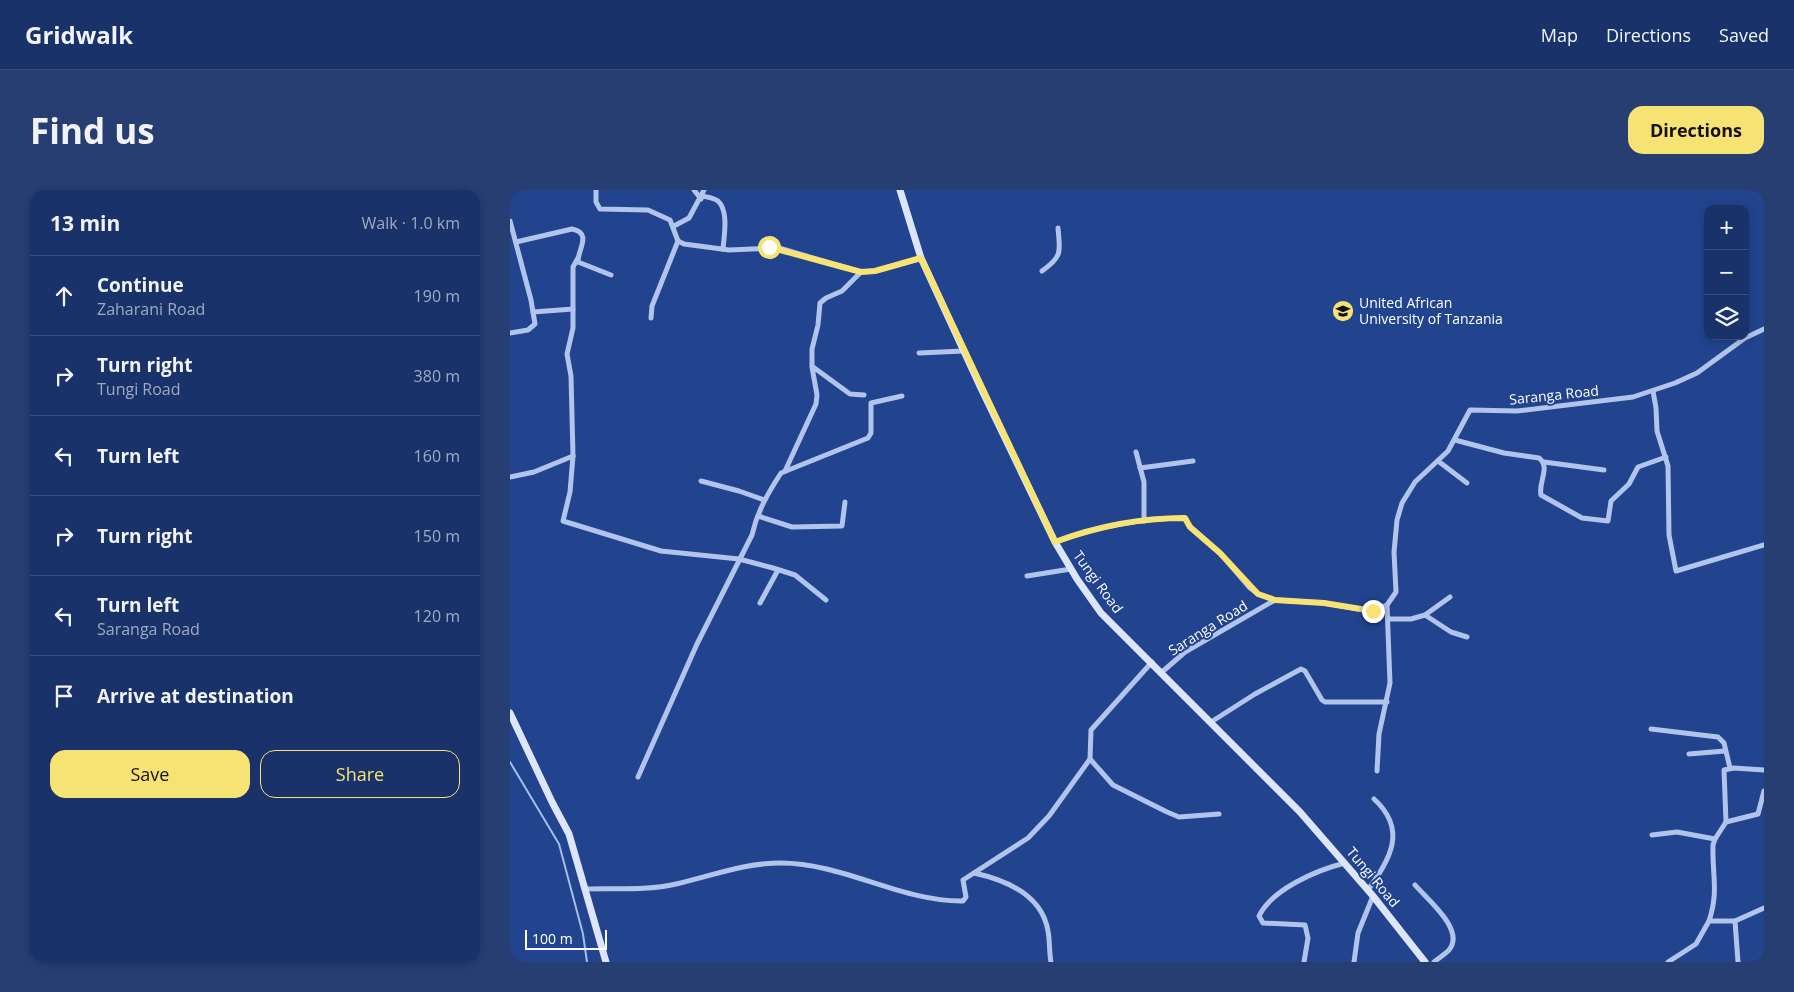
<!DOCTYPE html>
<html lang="en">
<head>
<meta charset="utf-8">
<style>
  body { margin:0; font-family:"Open Sans",sans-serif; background:#273e72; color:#f1f3f6 }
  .controls { position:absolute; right:15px; top:15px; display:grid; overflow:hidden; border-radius:10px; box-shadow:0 2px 8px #0003 }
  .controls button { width:45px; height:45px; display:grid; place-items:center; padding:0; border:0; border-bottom:1px solid #384d7e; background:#1a326a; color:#f1f3f6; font:25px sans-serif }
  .scale { position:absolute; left:15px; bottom:12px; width:82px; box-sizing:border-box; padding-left:5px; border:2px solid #fff; border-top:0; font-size:14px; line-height:18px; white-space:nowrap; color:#fff; -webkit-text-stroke:4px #22438d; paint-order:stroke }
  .stop { position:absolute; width:15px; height:15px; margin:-11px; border:4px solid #f7e274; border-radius:50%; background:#fff }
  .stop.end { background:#f7e274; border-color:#fff; box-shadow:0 1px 5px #0008 }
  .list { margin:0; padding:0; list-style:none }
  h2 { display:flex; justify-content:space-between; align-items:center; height:65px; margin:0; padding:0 20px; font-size:21px }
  h2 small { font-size:16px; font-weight:400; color:#9faac1 }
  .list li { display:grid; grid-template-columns:32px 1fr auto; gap:15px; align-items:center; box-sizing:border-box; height:80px; padding:0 20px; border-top:1px solid #384d7e }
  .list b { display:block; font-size:19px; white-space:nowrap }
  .list p { margin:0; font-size:16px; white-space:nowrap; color:#9faac1 }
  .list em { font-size:16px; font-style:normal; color:#9faac1 }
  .actions { display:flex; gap:10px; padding:15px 20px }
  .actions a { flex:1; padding:11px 0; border:1px solid #f7e274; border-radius:15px; text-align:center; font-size:18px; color:#f7e274 }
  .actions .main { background:#f7e274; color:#111 }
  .icon { flex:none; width:28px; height:28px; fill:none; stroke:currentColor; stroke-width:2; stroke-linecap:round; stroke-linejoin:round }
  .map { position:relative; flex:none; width:1254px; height:772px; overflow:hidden; border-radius:15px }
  header { display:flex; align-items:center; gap:30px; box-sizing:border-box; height:70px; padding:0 25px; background:#1a326a; border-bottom:1px solid #384d7e }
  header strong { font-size:24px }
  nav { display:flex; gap:28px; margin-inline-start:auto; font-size:18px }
  .intro { display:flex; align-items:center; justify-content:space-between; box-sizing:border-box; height:120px; padding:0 30px }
  h1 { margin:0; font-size:35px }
  .button { padding:12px 22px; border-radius:15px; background:#f7e274; color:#111; font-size:18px; font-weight:700 }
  main { display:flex; gap:30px; padding:0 30px }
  aside { flex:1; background:#1a326a; border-radius:15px; box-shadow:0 2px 8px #0003 }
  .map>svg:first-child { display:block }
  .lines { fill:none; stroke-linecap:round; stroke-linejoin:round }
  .stream { stroke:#a5bdec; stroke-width:2 }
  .street { stroke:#b1c4eb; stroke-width:5 }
  .secondary { stroke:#dde5f9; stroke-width:7 }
  .route { stroke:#f7e274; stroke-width:6 }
  .labels { text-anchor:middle; stroke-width:4; stroke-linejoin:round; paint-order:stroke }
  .poi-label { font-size:14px; fill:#fff; stroke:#22438d; text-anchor:start }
  .street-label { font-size:14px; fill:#fff; stroke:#22438d }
</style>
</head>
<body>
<header>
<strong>Gridwalk</strong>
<nav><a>Map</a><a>Directions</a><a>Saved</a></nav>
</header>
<div class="intro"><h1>Find us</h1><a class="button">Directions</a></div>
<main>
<aside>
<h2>13 min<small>Walk · 1.0 km</small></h2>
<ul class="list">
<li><svg class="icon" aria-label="ahead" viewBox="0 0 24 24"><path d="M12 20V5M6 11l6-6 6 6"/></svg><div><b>Continue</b><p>Zaharani Road</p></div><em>190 m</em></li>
<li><svg class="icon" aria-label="right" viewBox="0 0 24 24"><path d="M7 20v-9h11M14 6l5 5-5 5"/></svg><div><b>Turn right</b><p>Tungi Road</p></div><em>380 m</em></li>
<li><svg class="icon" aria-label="left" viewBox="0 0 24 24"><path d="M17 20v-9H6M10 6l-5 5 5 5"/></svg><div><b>Turn left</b></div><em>160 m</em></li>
<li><svg class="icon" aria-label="right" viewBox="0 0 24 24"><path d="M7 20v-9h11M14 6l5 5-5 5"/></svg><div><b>Turn right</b></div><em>150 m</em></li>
<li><svg class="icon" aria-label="left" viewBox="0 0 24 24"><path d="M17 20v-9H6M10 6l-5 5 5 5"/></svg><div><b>Turn left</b><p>Saranga Road</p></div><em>120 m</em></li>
<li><svg class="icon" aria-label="arrive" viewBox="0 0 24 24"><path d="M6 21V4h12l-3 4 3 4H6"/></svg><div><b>Arrive at destination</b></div></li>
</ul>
<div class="actions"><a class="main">Save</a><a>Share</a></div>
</aside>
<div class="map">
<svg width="1254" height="772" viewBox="0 0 1254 772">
  <rect width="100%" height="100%" fill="#22438d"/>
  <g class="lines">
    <path class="stream" d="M0 572 49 654 73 744 77 772"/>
    <g class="street">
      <path d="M86 0V12L90 19 138 20 160 30 168 51 174 54 219 60 269 58 351 82 365 81 411 68"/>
      <path d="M184 0 191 9"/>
      <path d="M192 6C197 7 204 8 208 11 219 21 214 46 213 59"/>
      <path d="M0 31 21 110 25 134 18 140 0 143"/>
      <path d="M164 36 179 28 194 0"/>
      <path d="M6 52 62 39C83 43 67 61 68 72L101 85"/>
      <path d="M68 68 63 77V138L57 164 61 186 63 266 60 302 53 331 151 361 229 369 263 378 285 385 316 410"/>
      <path d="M532 81C553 66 550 62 548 38"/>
      <path d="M23 122 63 119"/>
      <path d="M141 128 142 116 168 51"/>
      <path d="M409 163 454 161"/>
      <path d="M303 177 340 204 354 205"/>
      <path d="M1143 201 1146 218 1147 241 1158 276 1159 345 1166 381 1254 355"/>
      <path d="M945 250 994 263 1029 268C1041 277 1028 292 1031 305L1072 328 1098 331 1101 311 1119 294 1128 277 1156 267"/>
      <path d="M626 262 634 292V331"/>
      <path d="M928 271 957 293"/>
      <path d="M1034 272 1094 280"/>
      <path d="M630 278 683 271"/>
      <path d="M275 281 306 214 307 205 302 177V159L308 135 310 113 316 108 332 101 351 82"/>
      <path d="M0 287 24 282 63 266"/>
      <path d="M191 291 229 301 254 310"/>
      <path d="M248 326 282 337 332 336 335 312"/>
      <path d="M545 352C585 337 632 328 675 328L680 337 710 363 740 398 748 404 765 410"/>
      <path d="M517 386 561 379"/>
      <path d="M250 413 268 380"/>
      <path d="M915 425 940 407"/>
      <path d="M878 429H901L915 425 941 442 957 447"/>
      <path d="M642 472 581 540 580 569 603 595 657 622 669 627 709 624"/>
      <path d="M652 482 675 462 765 410 814 413 860 421 877 415 886 402 884 362 887 330 892 313 905 292 938 261 960 220 1007 221 1123 207 1165 193 1187 183 1235 148 1254 139"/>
      <path d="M701 532 745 504 791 479 795 481 812 510 815 512H877"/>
      <path d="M1141 539 1208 547 1214 553 1220 578"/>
      <path d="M1179 564 1215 561"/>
      <path d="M867 581 869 544 880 493 877 415"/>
      <path d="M128 587 187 454 242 345C247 322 258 303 271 283L358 248 361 243V213L392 206"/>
      <path d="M1216 632 1248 624 1254 601"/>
      <path d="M1142 645 1167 642 1205 649"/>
      <path d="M464 683C496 690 532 705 538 741 540 751 539 762 541 772"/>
      <path d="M905 695C916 708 956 740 939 760 935 764 929 768 924 772"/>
      <path d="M75 699C105 698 137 701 166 694 202 686 233 673 271 673 333 673 392 712 453 711L456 707 453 690 518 648 539 626 580 569"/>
      <path d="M858 700C880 669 898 640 864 609"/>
      <path d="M1199 731C1209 701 1202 685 1203 655L1205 649 1216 632 1214 580 1224 578 1254 580"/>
      <path d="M1225 731 1228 772"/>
      <path d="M794 772 798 748 795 735 753 733 749 726C762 699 807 680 835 673"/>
      <path d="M844 772 848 743 863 706"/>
      <path d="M1158 772 1186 754 1199 731H1225L1254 718"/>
    </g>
    <g class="secondary">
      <path d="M390 0 411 68 470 196 545 352 567 389 591 423 790 622 863 706 915 772"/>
      <path d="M0 523 42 612 59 644 96 772"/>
    </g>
  </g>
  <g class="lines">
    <path class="route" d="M259 57 351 82 365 81 411 68 545 352C585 337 631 328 675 328L680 337 710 363 748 404 765 410 814 413 863 421"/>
  </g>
  <defs>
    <g id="university-disc" transform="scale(1.125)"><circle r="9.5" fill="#f7e274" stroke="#22438d"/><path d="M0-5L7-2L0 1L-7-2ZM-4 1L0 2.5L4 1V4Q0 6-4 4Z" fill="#111"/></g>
  </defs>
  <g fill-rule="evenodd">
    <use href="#university-disc" x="833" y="121"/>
  </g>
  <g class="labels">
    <g class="poi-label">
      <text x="849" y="118">United African<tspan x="849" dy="16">University of Tanzania</tspan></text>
    </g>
    <g class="street-label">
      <text transform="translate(1044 205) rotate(-6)" y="5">Saranga Road</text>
      <text transform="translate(588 392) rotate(54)" y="5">Tungi Road</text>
      <text transform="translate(698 438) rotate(-32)" y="5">Saranga Road</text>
      <text transform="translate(863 687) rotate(50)" y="5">Tungi Road</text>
    </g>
  </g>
</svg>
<div class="controls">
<button>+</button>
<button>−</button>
<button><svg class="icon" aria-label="layers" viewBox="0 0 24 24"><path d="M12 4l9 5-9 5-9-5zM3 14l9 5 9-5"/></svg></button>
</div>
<div class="scale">100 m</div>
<div class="stop" style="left:259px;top:57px"></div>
<div class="stop end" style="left:863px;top:421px"></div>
</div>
</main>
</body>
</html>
